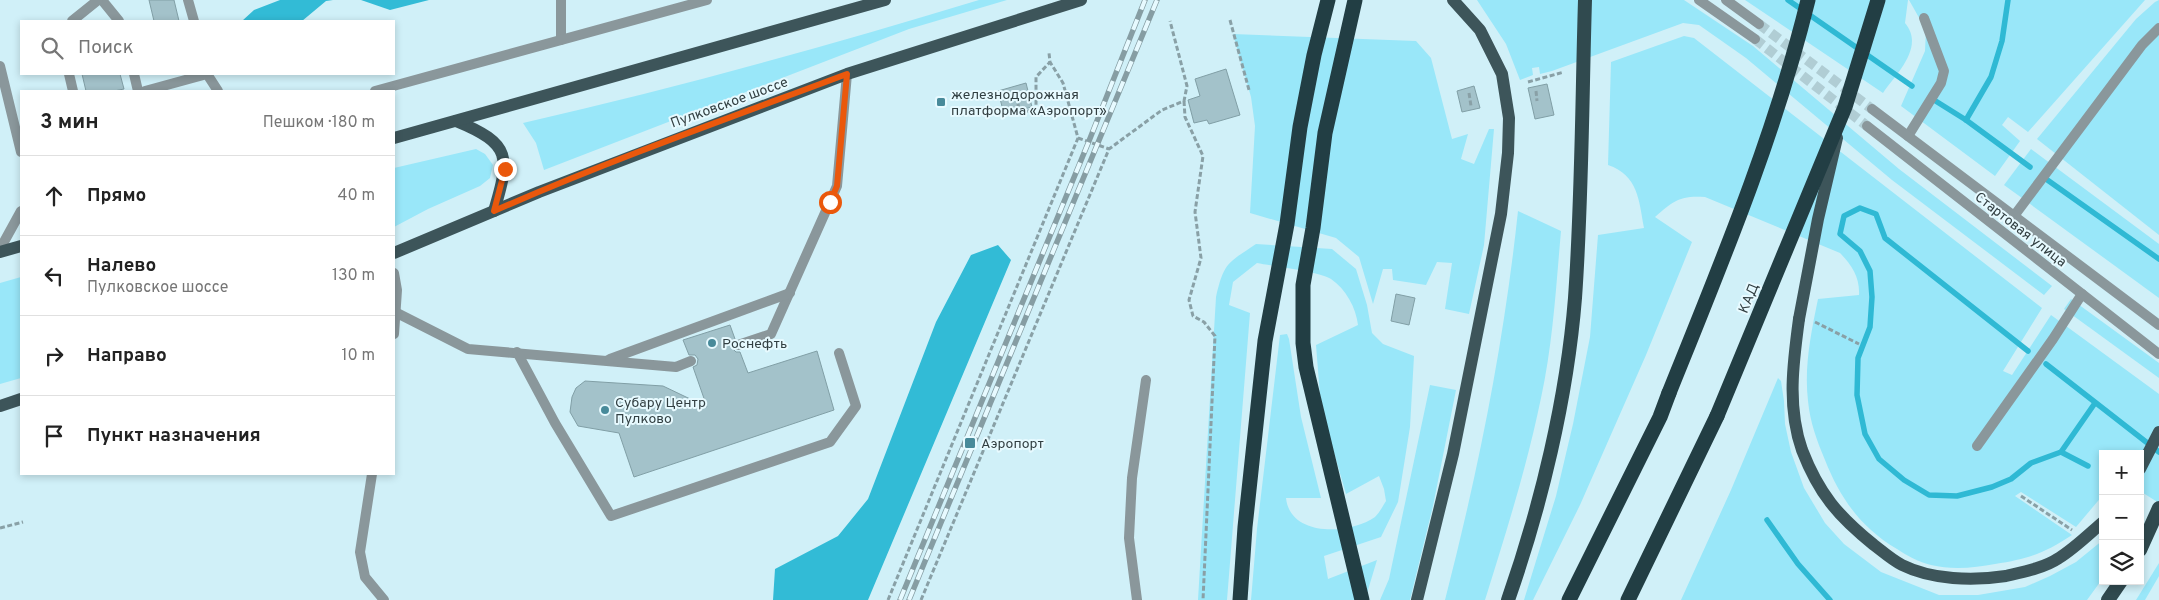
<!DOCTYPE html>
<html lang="ru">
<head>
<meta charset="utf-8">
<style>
  body { margin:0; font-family:Overpass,sans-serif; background:#f2f2f2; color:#222 }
  .controls { position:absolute; right:15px; bottom:15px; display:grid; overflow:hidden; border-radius:0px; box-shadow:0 2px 8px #0003 }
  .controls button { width:45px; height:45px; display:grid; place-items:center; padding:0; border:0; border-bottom:1px solid #e0e0e0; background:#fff; color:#222; font:25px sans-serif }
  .stop { position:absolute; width:15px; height:15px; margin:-11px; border:4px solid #ea580c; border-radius:50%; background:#fff }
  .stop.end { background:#ea580c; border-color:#fff; box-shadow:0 1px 5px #0008 }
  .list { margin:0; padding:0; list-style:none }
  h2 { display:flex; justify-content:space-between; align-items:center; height:65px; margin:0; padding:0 20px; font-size:21px }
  h2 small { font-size:16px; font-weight:400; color:#767676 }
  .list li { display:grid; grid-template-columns:32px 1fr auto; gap:15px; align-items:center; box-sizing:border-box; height:80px; padding:0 20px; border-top:1px solid #e0e0e0 }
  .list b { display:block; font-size:19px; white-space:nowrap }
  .list p { margin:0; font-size:16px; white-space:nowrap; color:#767676 }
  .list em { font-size:16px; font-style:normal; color:#767676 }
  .icon { flex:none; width:28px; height:28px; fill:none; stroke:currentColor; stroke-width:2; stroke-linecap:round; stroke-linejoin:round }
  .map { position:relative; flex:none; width:2159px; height:600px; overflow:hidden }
  .search { position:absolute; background:#fff; box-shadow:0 2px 8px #0003; left:20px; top:20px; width:375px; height:55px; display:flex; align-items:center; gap:12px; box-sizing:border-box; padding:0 18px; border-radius:0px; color:#767676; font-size:19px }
  .panel { position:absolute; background:#fff; box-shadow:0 2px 8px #0003; left:20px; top:90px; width:375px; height:385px; border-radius:0px }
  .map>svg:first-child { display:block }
  .green { fill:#99e7f9 }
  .forest { fill:#32bbd6 }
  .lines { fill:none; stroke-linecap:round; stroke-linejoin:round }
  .stream { stroke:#2fb9d4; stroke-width:5.5 }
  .building { fill:#a3c2ca; stroke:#819fa6 }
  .tertiary-tunnel { stroke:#b0cdd4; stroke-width:10; stroke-dasharray:10 5; stroke-linecap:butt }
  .path { stroke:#89a0a6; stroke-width:3; stroke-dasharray:5 2.5; stroke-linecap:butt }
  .service { stroke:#8a979b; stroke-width:10 }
  .minor { stroke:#8a979b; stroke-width:10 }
  .tertiary { stroke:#8a979b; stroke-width:10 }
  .primary { stroke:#3d555a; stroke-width:12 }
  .trunk { stroke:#304a4f; stroke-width:14 }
  .motorway { stroke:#223e44; stroke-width:15 }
  .rail-casing { stroke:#869da3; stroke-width:5.5 }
  .rail { stroke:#e7faff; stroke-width:4; stroke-dasharray:11; stroke-linecap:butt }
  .primary-bridge { stroke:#3d555a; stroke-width:12 }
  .motorway-bridge { stroke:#223e44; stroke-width:15 }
  .route { stroke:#ea580c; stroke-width:6 }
  .poi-dot { fill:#478a9a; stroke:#e7faff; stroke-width:2 }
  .labels { text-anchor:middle; stroke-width:4; stroke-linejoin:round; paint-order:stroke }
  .poi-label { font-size:14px; fill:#323f42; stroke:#e7faff; text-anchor:start }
  .street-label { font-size:14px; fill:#323f42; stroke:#e7faff }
</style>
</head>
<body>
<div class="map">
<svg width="2159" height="600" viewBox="0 0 2159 600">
  <rect width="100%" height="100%" fill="#d0f0f8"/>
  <g class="green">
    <path d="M979 0H1007L909 29 544 170 536 143 523 123C676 88 828 46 979 0Z"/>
    <path d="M1477 0H1684L1753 46 1899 169 2052 286 2044 295 1892 180 1746 58 1699 25 1683 23 1552 71 1540 74 1539 67 1532 68 1533 75 1520 80 1506 44Z"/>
    <path d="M1745 0H1908L1905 23C1925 47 1897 73 1883 93Z"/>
    <path d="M1909 0H2145L2028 132 2008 117 2002 125 2020 141 1995 176 1901 106 1925 51 1926 30Z"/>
    <path d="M2159 0V235L2037 139 2136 19 2155 2Z"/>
    <path d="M1233 34 1416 41 1431 58 1452 139 1468 134 1461 159 1474 164 1489 129H1494L1484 245 1469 314 1445 309 1452 263 1437 262 1426 285 1393 280 1392 269H1383L1373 304 1359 257 1336 238 1250 213 1255 126 1251 97Z"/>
    <path d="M1684 36 1694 38 2042 308 2003 371 2012 375 2051 315 2159 394V503L2140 491V454H2103V495L2076 527 2021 492 2015 496 2072 535C2045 553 2028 559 1995 564 1975 568 1951 570 1931 565 1919 562 1907 556 1897 549 1861 528 1840 498 1825 460 1817 441 1810 422 1808 401 1804 367 1811 333 1818 299L1859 295C1860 278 1852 265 1840 253L1705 197C1680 195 1673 201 1655 217L1692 242 1646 355 1580 505 1533 600H1524L1556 496 1573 424 1590 337 1598 235 1644 228C1639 200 1638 175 1608 165L1611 62Z"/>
    <path d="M476 149 485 154 493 165 490 178 480 186 428 209 394 227V168Z"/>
    <path d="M2031 149 2159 244V298L2004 185Z"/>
    <path d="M1518 211 1561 231C1556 287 1553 343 1541 398 1527 466 1506 533 1485 600H1445C1478 472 1504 343 1518 211Z"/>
    <path d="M1256 244 1332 249 1356 269 1367 305 1372 333 1383 344 1414 356 1410 427 1398 502 1381 537 1324 556 1328 579 1377 560 1365 600H1251L1257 529 1280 335 1287 334 1289 339 1301 417 1321 498H1286C1290 537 1349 535 1375 517 1379 513 1383 506 1386 501L1384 489 1379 476 1346 494 1330 439 1320 395 1316 345 1358 325C1356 308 1346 289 1331 279 1321 272 1272 266 1257 263L1233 282 1229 305 1250 313 1227 600H1198L1216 297C1224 262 1228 263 1256 244Z"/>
    <path d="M21 277V378L0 384V283Z"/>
    <path d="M2071 299 2159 363V378L2064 309Z"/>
    <path d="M1778 378 1781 381 1784 401 1785 424 1791 452 1804 488 1825 523 1844 544 1881 572 1939 595H1978L2025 587 2050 576 2076 562 2103 540V578L2087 600H1681L1731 490Z"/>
    <path d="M1430 385 1456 390 1433 506 1410 600H1380L1389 579Z"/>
    <path d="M2159 563V576L2145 600H2136Z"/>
  </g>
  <g class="forest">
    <path d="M280 0H333L326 1 302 21H242L254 10Z"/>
    <path d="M361 0H429L390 10Z"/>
    <path d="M998 245 1011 260 868 600H773L775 569 838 536 868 499 936 322 971 255Z"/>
  </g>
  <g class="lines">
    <g class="stream">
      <path d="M1788 0 1912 86"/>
      <path d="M1934 100 1966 120 2030 167"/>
      <path d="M1966 120 1991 77 2002 41 2008 0"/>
      <path d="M2046 179 2159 259"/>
      <path d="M2028 351 1885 238 1876 214 1860 208 1844 216 1840 234 1860 251 1870 271 1872 297 1870 327 1858 358 1857 395 1865 434 1879 459 1904 480 1929 495 1957 496 1992 487 2011 479 2031 463 2061 452 2095 403"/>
      <path d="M2046 364 2159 452"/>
      <path d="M2061 452 2088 466"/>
      <path d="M1767 520 1798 564 1830 600"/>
    </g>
  </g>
  <g class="building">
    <path d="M149 0H174L179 21H154Z"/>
    <path d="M1226 69 1240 115 1209 124 1207 120 1194 123 1188 100 1200 96 1195 79Z"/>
    <path d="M82 74H120L124 89 114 91H86Z"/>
    <path d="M1026 83 1032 107 1004 114 998 91Z"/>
    <path d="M1547 84 1554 115 1535 119 1528 88Z"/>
    <path d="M1474 86 1480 108 1462 112 1457 91Z"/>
    <path d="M1396 294 1415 298 1409 325 1391 321Z"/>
    <path d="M730 325 735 339 731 343 732 348 736 352H740L748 373 817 351 834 410 634 477 619 433 578 426 570 412 572 397 576 388 585 381 663 386 707 407 693 367 697 365 698 359 695 355H689L683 340Z"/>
  </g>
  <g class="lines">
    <g class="tertiary-tunnel">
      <path d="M1759 24 1872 109"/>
      <path d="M1755 39 1867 126"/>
    </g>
    <g class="path">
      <path d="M1230 20 1249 90"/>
      <path d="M1528 82 1564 72"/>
      <path d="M1536 91 1537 101"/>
      <path d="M1469 93 1471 106"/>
      <path d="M1002 99 1016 96 1020 113 1036 109V77L1050 62"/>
      <path d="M1184 101 1185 117 1203 156 1195 212 1201 258 1189 300 1193 316 1204 322 1215 336 1203 600"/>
      <path d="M1078 138 1109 149"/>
      <path d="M1815 322 1859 344"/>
      <path d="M2021 496 2072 530"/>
      <path d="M0 528 23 522"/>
      <path d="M888 600 1078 138 1063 83 1050 62 1049 53"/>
      <path d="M921 600 1109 149 1162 110 1184 101 1187 86 1170 21"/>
    </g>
    <g class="service">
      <path d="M102 0 119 21"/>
      <path d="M188 0 194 21"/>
      <path d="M561 0V40"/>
      <path d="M72 21 98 0"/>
      <path d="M69 74 73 91"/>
      <path d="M134 74 138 91"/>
      <path d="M207 74 218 91"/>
      <path d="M145 91 207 74"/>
      <path d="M1908 136 1941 83 1944 71 1924 18"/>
      <path d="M2014 216 2142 45 2159 28"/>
      <path d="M394 273 397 290 394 334"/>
      <path d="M394 309 395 312 468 349 676 367 691 361"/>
      <path d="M738 345 771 334 837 186 847 74"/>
      <path d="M517 352 555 423 611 516 830 442 856 406 839 353"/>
      <path d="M610 359 790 293"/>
      <path d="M1977 446 2053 339 2082 294"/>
      <path d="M372 474 360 552 365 577 384 600"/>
      <path d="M1137 600 1129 538 1132 478 1146 380"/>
    </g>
    <g class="minor">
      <path d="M0 66 21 152"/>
      <path d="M375 91 707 0"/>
      <path d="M0 249 21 211"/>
    </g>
    <g class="tertiary">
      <path d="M1699 0 1755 39"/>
      <path d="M1726 0 1759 24"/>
      <path d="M1872 109 2159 325"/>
      <path d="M1867 126 2159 354"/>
    </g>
    <g class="primary">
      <path d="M456 121C512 144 510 157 494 211"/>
      <path d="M394 138 885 0"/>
      <path d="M0 252 21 246"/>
      <path d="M394 253 539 192 847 74 1081 0"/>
      <path d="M1799 319C1793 363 1787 407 1802 450 1819 494 1838 516 1874 545 1882 551 1892 560 1902 565 1932 580 1973 581 2006 576 2023 572 2044 568 2059 558 2075 548 2089 534 2103 522"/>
      <path d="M0 406 21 399"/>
      <path d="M2140 469 2159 432"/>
      <path d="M1417 600 1453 454 1501 214 1508 153 1509 118 1502 74 1480 30 1453 0"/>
    </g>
    <g class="trunk">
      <path d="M2140 550 2159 508"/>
      <path d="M1508 600C1541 506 1567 398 1575 298 1582 199 1582 99 1585 0"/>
      <path d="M2108 600 2121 581"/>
    </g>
    <g class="motorway">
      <path d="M1355 0 1325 133 1313 228 1303 285V343L1306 367 1362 600"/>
      <path d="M1240 600 1245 527 1265 341 1287 224 1300 127 1314 55 1328 0"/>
      <path d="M1569 600 1660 417 1669 393"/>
      <path d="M1628 600 1717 416"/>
    </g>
    <g class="rail-casing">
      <g id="rail">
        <path d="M900 600 1089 141 1145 0"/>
        <path d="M909 600 1157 0"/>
      </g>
    </g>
    <use href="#rail" class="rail"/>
    <path class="primary-bridge" d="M1799 319 1818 219 1837 138"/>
    <g class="motorway-bridge">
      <path d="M1669 393C1721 264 1775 135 1808 0"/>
      <path d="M1717 416 1845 107 1878 0"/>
    </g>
  </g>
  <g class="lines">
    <path class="route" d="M505 169 494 211C610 160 729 118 847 74L837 186 830 202"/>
  </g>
  <g class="poi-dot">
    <rect x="936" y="97" width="10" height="10" rx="2.5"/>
    <circle cx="712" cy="343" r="5"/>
    <circle cx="605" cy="410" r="5"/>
    <rect x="964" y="437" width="12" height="12" rx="2.5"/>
  </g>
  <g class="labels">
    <g class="poi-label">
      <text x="951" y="99">железнодорожная<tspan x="951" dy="16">платформа «Аэропорт»</tspan></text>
      <text x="722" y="348">Роснефть</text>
      <text x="615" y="407">Субару Центр<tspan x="615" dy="16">Пулково</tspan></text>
      <text x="981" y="448">Аэропорт</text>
    </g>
    <g class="street-label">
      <text transform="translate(729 102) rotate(-20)" y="5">Пулковское шоссе</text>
      <text transform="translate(2021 229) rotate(38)" y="5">Стартовая улица</text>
      <text transform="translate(1748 298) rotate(-68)" y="5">КАД</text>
    </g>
  </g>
</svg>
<div class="controls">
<button>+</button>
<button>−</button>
<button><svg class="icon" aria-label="layers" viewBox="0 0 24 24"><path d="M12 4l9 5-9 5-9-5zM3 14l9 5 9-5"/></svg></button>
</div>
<div class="stop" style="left:830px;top:202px"></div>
<div class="stop end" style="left:505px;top:169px"></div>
<div class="search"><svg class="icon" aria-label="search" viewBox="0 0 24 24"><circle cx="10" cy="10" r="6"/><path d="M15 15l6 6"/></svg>Поиск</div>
<section class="panel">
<h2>3 мин<small>Пешком · 180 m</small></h2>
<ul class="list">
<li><svg class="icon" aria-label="ahead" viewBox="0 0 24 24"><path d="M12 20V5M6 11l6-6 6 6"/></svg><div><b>Прямо</b></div><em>40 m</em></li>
<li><svg class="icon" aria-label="left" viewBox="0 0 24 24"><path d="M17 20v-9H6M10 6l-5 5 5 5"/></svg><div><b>Налево</b><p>Пулковское шоссе</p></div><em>130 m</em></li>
<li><svg class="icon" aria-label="right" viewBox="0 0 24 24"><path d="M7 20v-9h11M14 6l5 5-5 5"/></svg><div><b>Направо</b></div><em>10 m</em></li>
<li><svg class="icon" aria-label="arrive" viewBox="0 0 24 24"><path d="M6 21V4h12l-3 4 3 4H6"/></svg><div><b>Пункт назначения</b></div></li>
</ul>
</section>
</div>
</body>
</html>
